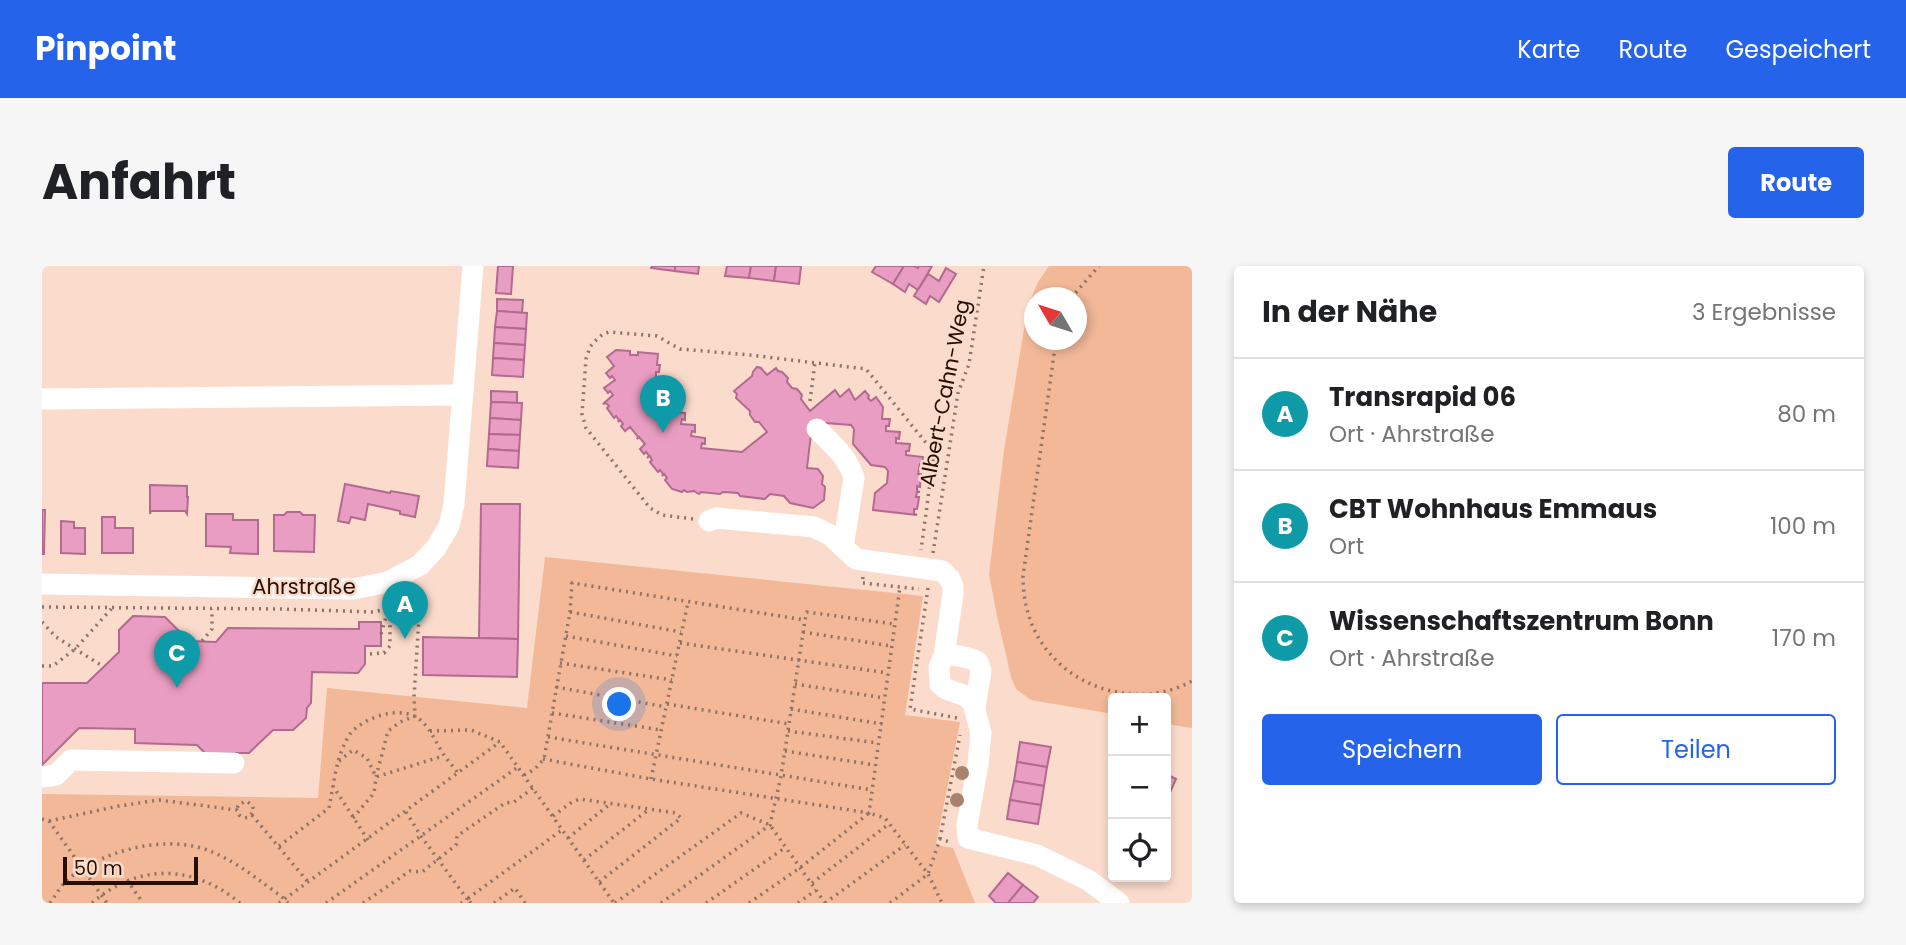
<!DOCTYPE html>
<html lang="de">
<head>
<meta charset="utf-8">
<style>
  body { margin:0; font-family:Poppins,sans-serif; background:#f6f6f6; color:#202124 }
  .controls { position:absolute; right:21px; bottom:21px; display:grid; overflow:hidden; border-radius:7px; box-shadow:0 4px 10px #0003 }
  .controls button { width:63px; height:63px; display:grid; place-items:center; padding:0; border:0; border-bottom:2px solid #e0e0e0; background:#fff; color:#202124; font:35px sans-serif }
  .compass { position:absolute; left:982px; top:21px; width:63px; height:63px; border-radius:50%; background:#fff; box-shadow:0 4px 10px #0003; rotate:309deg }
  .scale { position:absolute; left:21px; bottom:18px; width:135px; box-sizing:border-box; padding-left:7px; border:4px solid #280e01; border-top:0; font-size:19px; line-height:24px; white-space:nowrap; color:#280e01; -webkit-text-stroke:5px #fbdccc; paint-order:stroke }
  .you { position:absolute; left:578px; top:439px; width:24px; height:24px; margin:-18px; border:5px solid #fff; border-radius:50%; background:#1a73e8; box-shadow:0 0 0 10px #1a73e833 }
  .badge { display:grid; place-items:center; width:46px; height:46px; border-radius:50%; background:#2563eb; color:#fff; font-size:23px; font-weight:700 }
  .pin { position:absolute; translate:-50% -58px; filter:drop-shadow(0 2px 4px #0008) }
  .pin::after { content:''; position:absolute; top:37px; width:24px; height:21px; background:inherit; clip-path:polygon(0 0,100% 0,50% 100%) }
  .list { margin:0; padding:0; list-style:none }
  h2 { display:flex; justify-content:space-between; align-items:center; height:91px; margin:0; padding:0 28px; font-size:30px }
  h2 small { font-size:23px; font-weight:400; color:#757577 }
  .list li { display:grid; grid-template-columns:46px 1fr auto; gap:21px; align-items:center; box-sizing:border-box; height:112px; padding:0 28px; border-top:2px solid #e0e0e0 }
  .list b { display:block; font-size:26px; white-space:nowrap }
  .list p { margin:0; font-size:23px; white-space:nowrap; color:#757577 }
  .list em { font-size:23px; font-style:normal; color:#757577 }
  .actions { display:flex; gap:14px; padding:21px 28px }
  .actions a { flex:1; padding:16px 0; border:2px solid #2563eb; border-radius:7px; text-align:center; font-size:24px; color:#2563eb }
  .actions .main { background:#2563eb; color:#fff }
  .icon { flex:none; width:38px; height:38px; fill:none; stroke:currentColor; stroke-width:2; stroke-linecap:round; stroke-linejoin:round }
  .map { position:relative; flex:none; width:1150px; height:637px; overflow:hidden; border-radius:7px }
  header { display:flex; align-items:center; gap:42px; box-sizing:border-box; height:98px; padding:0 35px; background:#2563eb; color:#fff }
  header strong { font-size:33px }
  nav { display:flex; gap:38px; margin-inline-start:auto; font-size:24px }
  .intro { display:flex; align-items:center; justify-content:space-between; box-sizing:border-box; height:168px; padding:0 42px }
  h1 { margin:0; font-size:49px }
  .button { padding:18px 32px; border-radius:7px; background:#2563eb; color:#fff; font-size:24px; font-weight:700 }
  main { display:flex; gap:42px; padding:0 42px }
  aside { flex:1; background:#fff; border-radius:7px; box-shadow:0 4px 10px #0003 }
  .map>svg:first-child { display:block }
  .green { fill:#f2b898; fill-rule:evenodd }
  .building { fill:#ea9dc2; stroke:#b26a8e; stroke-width:2 }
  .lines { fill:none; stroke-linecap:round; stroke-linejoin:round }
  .path { stroke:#8e7263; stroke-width:3.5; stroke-dasharray:2 5; stroke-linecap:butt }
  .minor { stroke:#fff; stroke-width:21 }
  .tree { fill:#a8826d }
  .labels { text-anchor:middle; stroke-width:5; stroke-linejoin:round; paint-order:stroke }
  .street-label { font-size:21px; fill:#280e01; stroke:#fbdccc }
</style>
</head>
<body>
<header>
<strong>Pinpoint</strong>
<nav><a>Karte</a><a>Route</a><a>Gespeichert</a></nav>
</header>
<div class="intro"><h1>Anfahrt</h1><a class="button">Route</a></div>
<main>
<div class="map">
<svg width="1150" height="637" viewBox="0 0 1150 637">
  <rect width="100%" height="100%" fill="#fbdccc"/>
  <g class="green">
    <path d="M1007 0H1150V462L1124 458V432H1071V448L989 434 974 423 969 411 955 350 947 308 962 184 986 39 996 16ZM992 32H1034V74H992Z"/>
    <path d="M503 291 881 330 863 449 918 456 894 579 911 582 933 637H0V528L276 532 285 422 485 442Z"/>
  </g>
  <g class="building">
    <path d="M456 0H471L469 28 454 27Z"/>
    <path d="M610 0H633V5L609 2Z"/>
    <path d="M633 0H657L656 8 633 5Z"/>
    <path d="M685 0H709L707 12 683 10Z"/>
    <path d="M709 0H734L732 15 707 12Z"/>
    <path d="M734 0H759L757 18 732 15Z"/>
    <path d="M834 0H862L851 18 830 6Z"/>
    <path d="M862 0H872L876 2 877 0H890L876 24 867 18 863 26 851 18Z"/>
    <path d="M904 2 914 8 897 36 888 30 884 38 872 30 886 8 897 15Z"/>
    <path d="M455 33 481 34 480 47 455 45Z"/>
    <path d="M455 45 485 47 484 63 453 61Z"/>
    <path d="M453 61 484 63 483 79 452 77Z"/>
    <path d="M452 77 483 79 482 94 451 92Z"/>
    <path d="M574 84 588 85V89H596V86L616 88 615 99H618L617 106H614V111H621L620 118H617V122L624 123 623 129H620V134L634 135 633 141H630V146L643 147V154L640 153 639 158 653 159V166L650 165 649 170 663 172V178L660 177 659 182 700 186 725 166 717 156H713L708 149V145L694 132 695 128 692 125 710 110 711 106 715 101 719 102 725 109 734 102 736 105 740 106 746 112 745 116 750 122 755 123 760 129 759 133 768 145 793 124 798 131 807 123 813 134 823 125 827 130 826 132 829 135 834 131 841 141 840 153H848L847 160H844V165L858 166 857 173 854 172V177L868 178 867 185H864V189L881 191 880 198H878L877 202 880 204 877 203 876 208H879L878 221 875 220V225L878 226H875L874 231H877L876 238 875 243H872V248L875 249 831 244 833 227 845 217 846 205 843 201 829 199 811 178 812 163 809 159 783 157 769 168 765 202 776 203 781 210 780 218 783 221 782 234 771 242 748 237 742 230 728 228 723 233 698 230 696 227 681 226 678 228 659 226 657 228 652 225 645 226 642 224 640 226 630 223 623 214 625 212 622 208 620 210 621 208 618 204 616 206 608 196 610 194 608 190 605 192 607 190 604 186 602 188 598 183 603 178 597 171 595 173 596 171 588 161 583 165 579 160 581 158 578 154 576 156 577 154 574 150 572 152 565 142 567 140 564 137 561 138 571 129 568 125 566 127 562 122 573 114 570 110 568 112 564 107 572 100 565 91Z"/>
    <path d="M451 92 482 94 481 111 450 109Z"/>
    <path d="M449 125 475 126V137L449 136Z"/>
    <path d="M449 136 480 137 479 154 448 152Z"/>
    <path d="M448 152 479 154 478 169 447 168Z"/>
    <path d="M447 168 478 169 477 185 446 183Z"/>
    <path d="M446 183 477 185 476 202 445 200Z"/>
    <path d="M303 218 348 227 349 225 377 230 373 251 358 248V245L326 238 323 254 309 251 307 257 296 255Z"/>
    <path d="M108 219 145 220V231H146L145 248 143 245H109L108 248Z"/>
    <path d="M439 238H478L476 373 437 372Z"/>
    <path d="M0 244H3L2 288H0Z"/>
    <path d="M245 246H258L261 249H273L272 286 232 285V249H242Z"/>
    <path d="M164 248H191V254H216V288L188 287 189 281 164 280Z"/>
    <path d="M60 251H73V262H91V287H60Z"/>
    <path d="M19 255 32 256V262H43V288L19 287Z"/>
    <path d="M91 350 123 351 147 375 174 376 186 362 317 363V356H339V380H323V398L316 407 270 406 269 437 265 442 264 452 251 464H231L207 487H163L155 479 93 477V463L37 462 0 499V417H45L77 386V364Z"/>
    <path d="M381 371 476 373 475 411 381 409Z"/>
    <path d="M978 476 1009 481 1005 501 975 496Z"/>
    <path d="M975 496 1005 501 1002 520 972 515Z"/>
    <path d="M1124 508 1134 513 1126 531 1124 530Z"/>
    <path d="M972 515 1002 520 999 539 968 534Z"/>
    <path d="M968 534 999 539 996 558 965 553Z"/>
    <path d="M966 607 981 619 966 637H954L947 630Z"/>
    <path d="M981 619 996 631 991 637H966Z"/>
  </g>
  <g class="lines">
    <g class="path">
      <path d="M1029 32 1057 0"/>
      <path d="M1014 74 981 310C981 328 984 346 992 363 1019 421 1094 446 1150 415"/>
      <path d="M768 135 773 96"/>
      <path d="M651 253 620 249 608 242 544 162 540 148 544 93 548 81 552 76 561 68 567 66 615 70 638 83 708 89 824 103 889 183 891 195 879 284"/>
      <path d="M891 287 916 127 927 98 942 0"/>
      <path d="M821 311 820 317 877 323"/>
      <path d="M886 322 868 443 915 452"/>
      <path d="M0 341 239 343 332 346 347 342 355 334"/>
      <path d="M528 346 639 366"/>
      <path d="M0 356 14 371 62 401"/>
      <path d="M761 366 849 380"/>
      <path d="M339 368 346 344"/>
      <path d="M524 370 635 390"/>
      <path d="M160 375 170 363V343"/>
      <path d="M638 377 846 407"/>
      <path d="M328 388 342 387 348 380V342"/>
      <path d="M518 397 630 414"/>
      <path d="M0 400H11L33 383 71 341"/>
      <path d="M753 418 842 432"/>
      <path d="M514 421 624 441"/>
      <path d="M625 438 747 458"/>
      <path d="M749 443 840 458"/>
      <path d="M510 447 619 464"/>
      <path d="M388 465 429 464 458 476 572 637"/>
      <path d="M746 465 836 477"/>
      <path d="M506 471 830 524"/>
      <path d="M743 485 833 499"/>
      <path d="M501 493 609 513 827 547 858 321"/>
      <path d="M297 495 311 484 325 492 334 511 401 490"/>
      <path d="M482 509 493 503 502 493 528 346 530 317 763 354 765 346 852 358"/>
      <path d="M609 513 646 336"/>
      <path d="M364 546 379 570 425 633 419 637"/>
      <path d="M210 549 266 616"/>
      <path d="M511 550 530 536 538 533 634 547 639 552 557 616"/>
      <path d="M311 552 332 527 334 511 346 465 358 456 373 450 372 431 379 319"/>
      <path d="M0 553 7 555 65 637"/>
      <path d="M7 555 77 540 117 534 195 544 197 549 202 552 207 551 212 545 210 539 204 535 196 539 195 544"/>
      <path d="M526 572 568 538"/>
      <path d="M898 573 918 469"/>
      <path d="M326 574 291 520C294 502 298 483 308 468 321 452 353 441 372 450 387 457 393 476 402 489 406 495 411 500 415 506"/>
      <path d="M237 580 287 542 291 520"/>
      <path d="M542 594 606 544"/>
      <path d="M85 614 101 637"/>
      <path d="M770 617 847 558"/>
      <path d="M8 637C13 630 18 621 24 615 59 585 121 568 165 584 184 591 201 602 217 614 226 621 238 628 246 637"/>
      <path d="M50 637C96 597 151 598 198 637"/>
      <path d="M237 637 458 476"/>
      <path d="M284 637 476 501"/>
      <path d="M321 637 368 605 380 606 414 579 415 570 463 537 472 536 491 522"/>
      <path d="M429 637 425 633 520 564"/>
      <path d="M452 637 473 622 483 637"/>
      <path d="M573 637 699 547 728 559 783 637"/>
      <path d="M619 637 728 559 739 510 763 354"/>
      <path d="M664 637 744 581"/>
      <path d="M707 637 759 601 827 547 843 552 886 608 900 637"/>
      <path d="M756 637 774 624"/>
      <path d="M783 637 863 579"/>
      <path d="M848 637 886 608 898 573 908 576"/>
    </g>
    <g class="minor">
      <path d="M0 133 420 129"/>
      <path d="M775 163C790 178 806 191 812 212L801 281"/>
      <path d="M667 255 674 252 772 261 788 269 814 293 900 305 908 313 911 321V328L902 390 897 401 898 418 904 423 924 430 931 437 939 467 936 498 925 559 926 572 995 589 1046 614 1077 637"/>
      <path d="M0 318 311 323 346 316 378 299 394 282 407 260 412 238 431 0"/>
      <path d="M902 390C912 388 927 391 936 396L939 405 933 441"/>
      <path d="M0 511 14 509 29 494 192 497"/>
    </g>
  </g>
  <g class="tree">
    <circle cx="920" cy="507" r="7"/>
    <circle cx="915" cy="534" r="7"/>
  </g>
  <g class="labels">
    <g class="street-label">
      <text transform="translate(903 127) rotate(-79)" y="7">Albert-Cahn-Weg</text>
      <text x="262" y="328">Ahrstraße</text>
    </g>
  </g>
</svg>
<div class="controls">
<button>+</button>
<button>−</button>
<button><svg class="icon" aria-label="locate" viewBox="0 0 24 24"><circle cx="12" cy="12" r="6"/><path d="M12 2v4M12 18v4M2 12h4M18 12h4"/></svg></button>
</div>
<svg class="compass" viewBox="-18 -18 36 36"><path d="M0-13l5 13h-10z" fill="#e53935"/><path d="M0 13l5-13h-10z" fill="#757577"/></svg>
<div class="scale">50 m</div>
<div class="you"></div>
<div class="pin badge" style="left:363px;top:373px;background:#0f9aa8">A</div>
<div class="pin badge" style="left:621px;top:167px;background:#0f9aa8">B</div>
<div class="pin badge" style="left:135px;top:422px;background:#0f9aa8">C</div>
</div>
<aside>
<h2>In der Nähe<small>3 Ergebnisse</small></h2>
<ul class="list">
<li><span class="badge" style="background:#0f9aa8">A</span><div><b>Transrapid 06</b><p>Ort · Ahrstraße</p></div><em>80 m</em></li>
<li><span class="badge" style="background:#0f9aa8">B</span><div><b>CBT Wohnhaus Emmaus</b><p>Ort</p></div><em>100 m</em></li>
<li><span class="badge" style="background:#0f9aa8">C</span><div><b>Wissenschaftszentrum Bonn</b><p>Ort · Ahrstraße</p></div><em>170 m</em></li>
</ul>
<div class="actions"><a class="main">Speichern</a><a>Teilen</a></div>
</aside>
</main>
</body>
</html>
